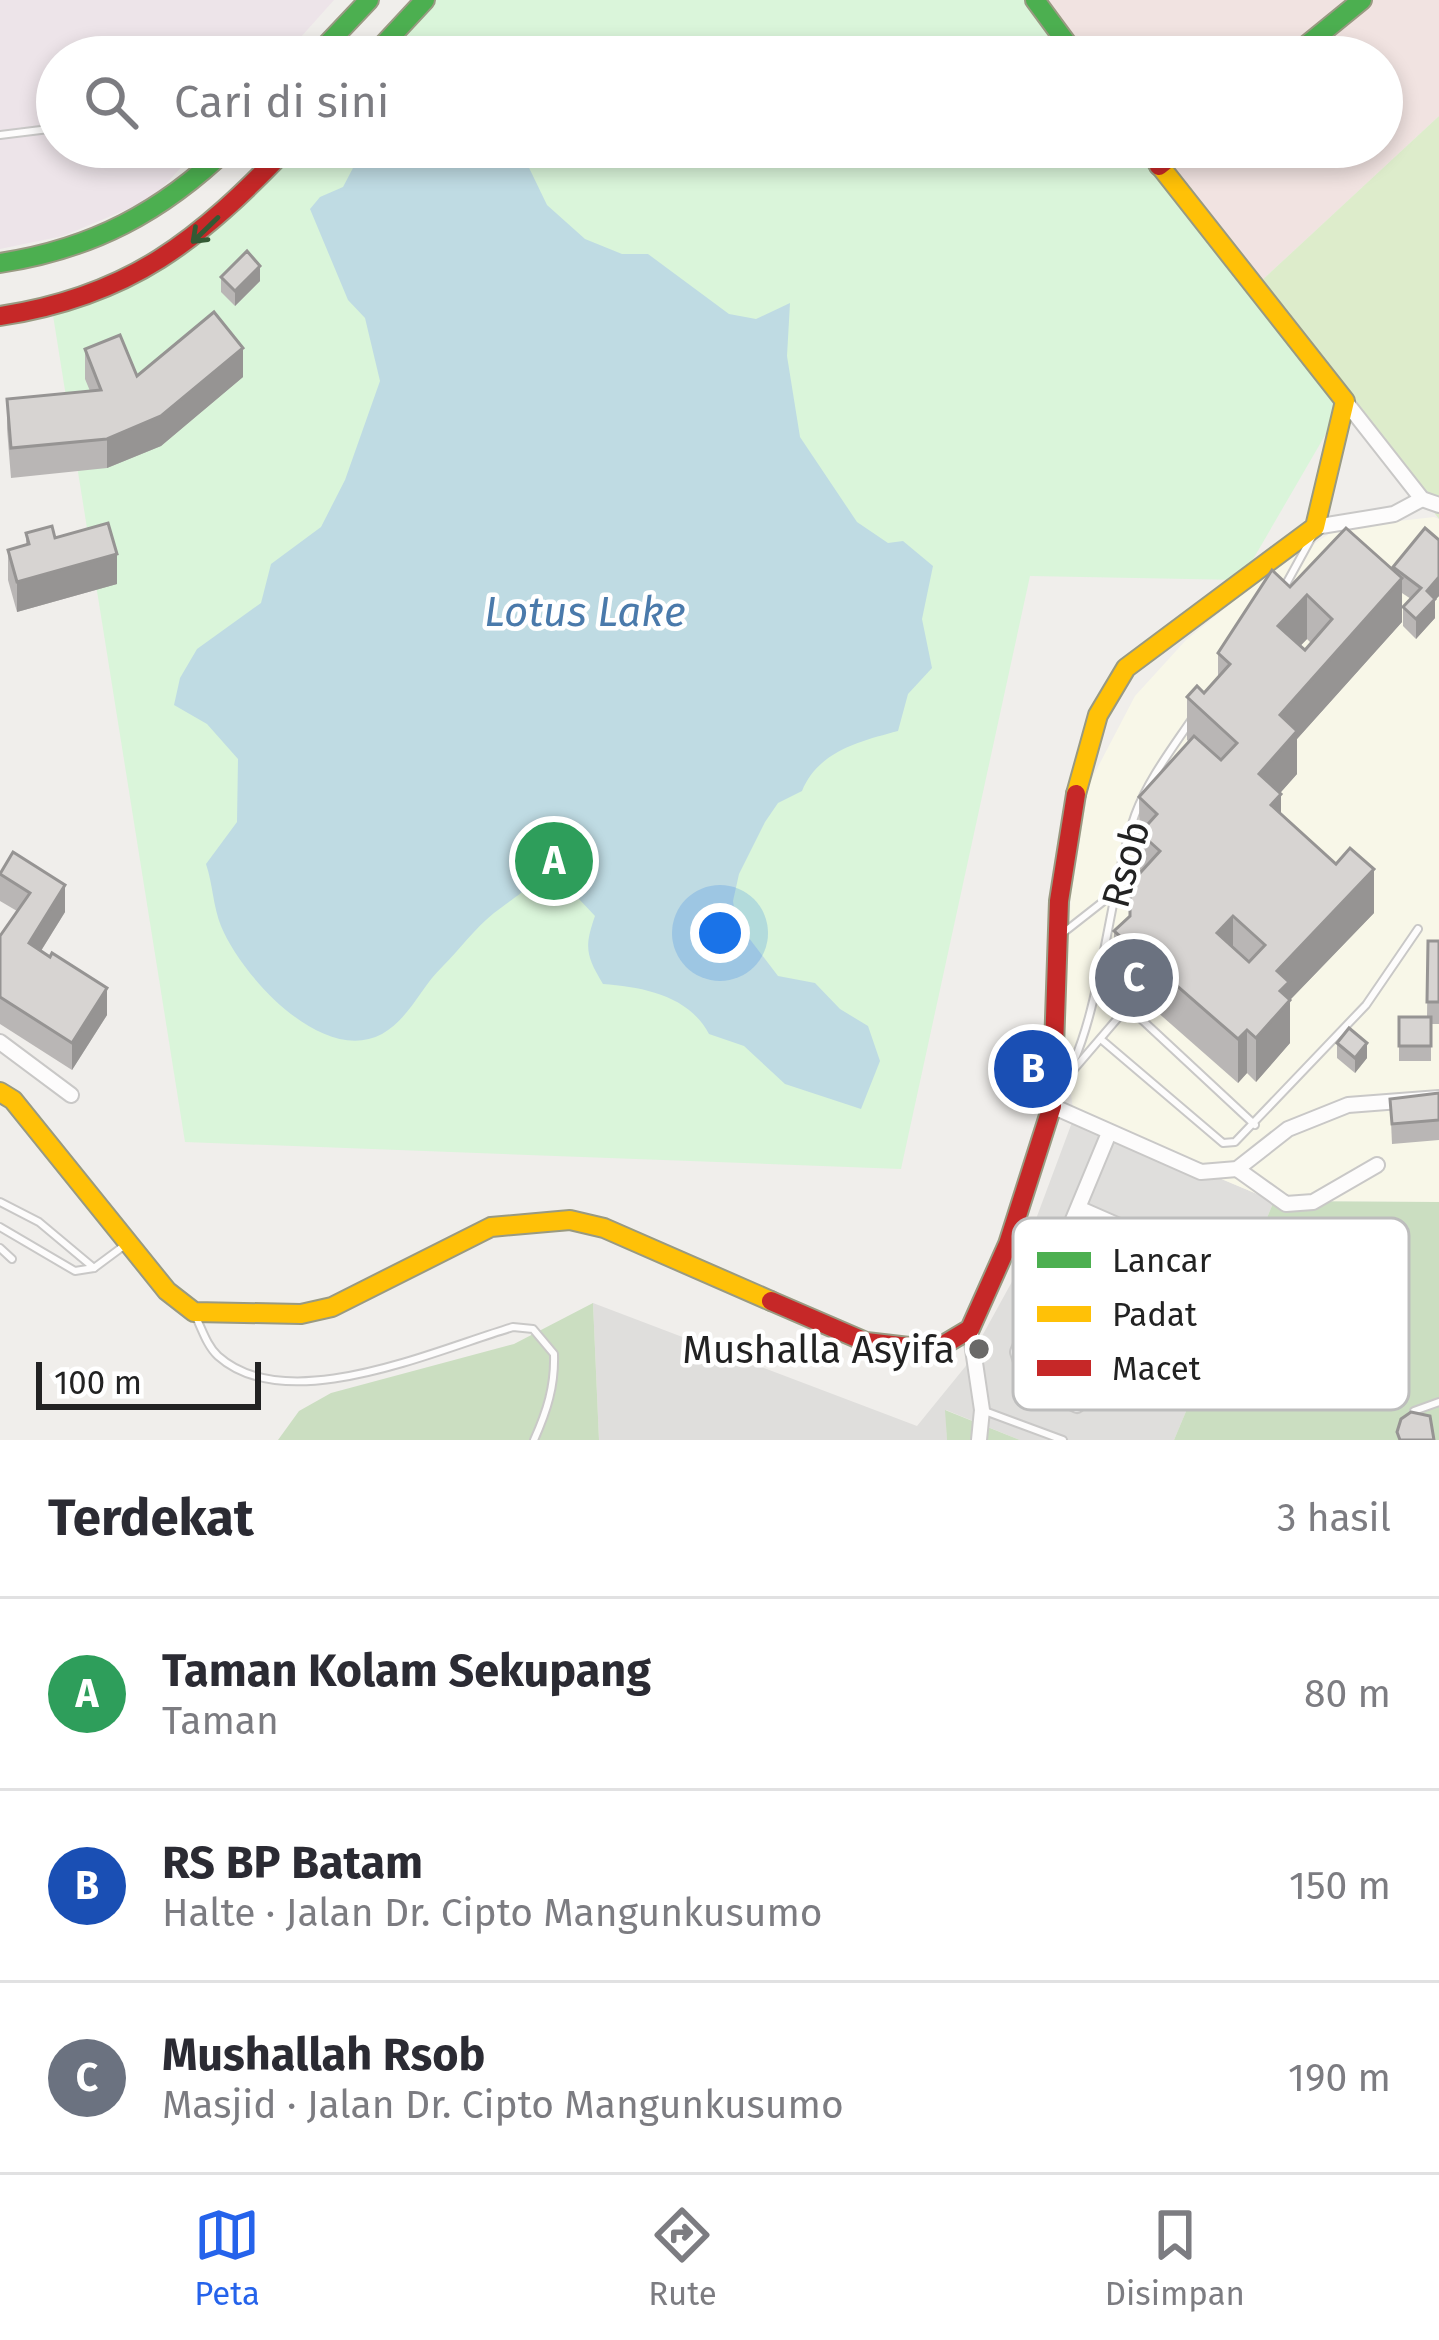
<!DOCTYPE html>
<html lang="id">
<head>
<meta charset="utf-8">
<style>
  body { margin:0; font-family:"Fira Sans",sans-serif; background:#f2f2f3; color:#2b2b33 }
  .scale { position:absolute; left:36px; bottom:30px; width:225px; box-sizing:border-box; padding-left:12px; border:6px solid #222; border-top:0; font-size:33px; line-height:42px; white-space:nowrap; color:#222; -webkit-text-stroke:9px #fff; paint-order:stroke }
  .you { position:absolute; left:720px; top:933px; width:42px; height:42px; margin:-30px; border:9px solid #fff; border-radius:50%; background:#1a73e8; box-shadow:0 0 0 18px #1a73e833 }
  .badge { display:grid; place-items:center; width:78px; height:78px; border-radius:50%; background:#2563eb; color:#fff; font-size:39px; font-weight:700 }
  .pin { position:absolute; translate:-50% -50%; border:6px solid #fff; box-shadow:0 3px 12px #0006 }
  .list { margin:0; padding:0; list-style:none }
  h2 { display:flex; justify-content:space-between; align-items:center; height:156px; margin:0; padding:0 48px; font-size:51px }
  h2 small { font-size:39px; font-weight:400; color:#7c7c81 }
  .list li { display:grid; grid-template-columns:78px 1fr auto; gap:36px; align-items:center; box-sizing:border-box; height:192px; padding:0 48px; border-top:3px solid #e1e1e2 }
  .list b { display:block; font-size:45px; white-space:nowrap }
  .list p { margin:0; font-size:39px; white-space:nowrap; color:#7c7c81 }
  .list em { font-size:39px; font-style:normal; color:#7c7c81 }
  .icon { flex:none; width:66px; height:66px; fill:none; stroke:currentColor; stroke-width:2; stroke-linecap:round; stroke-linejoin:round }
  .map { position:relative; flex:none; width:1439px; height:1440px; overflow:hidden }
  .search { position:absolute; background:#fff; box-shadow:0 6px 18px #0003; left:36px; right:36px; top:36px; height:132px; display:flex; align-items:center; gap:30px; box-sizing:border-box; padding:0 42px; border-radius:66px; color:#7c7c81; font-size:45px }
  .sheet { height:732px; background:#fff }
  nav { display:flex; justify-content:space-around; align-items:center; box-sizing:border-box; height:168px; border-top:3px solid #e1e1e2; background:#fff; font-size:33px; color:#7c7c81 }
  nav a { display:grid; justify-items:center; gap:6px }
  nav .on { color:#2563eb }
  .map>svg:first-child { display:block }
  .residential { fill:#dfdedc }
  .commercial { fill:#f1e3e1 }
  .industrial { fill:#ede4e9 }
  .education { fill:#f8f7e8 }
  .grass { fill:#ddeccb }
  .forest { fill:#cbdec1 }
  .park { fill:#daf5da }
  .water { fill:#bfdbe3 }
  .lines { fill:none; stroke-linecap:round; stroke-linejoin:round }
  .lane-casing { stroke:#c9c8c7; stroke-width:10 }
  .street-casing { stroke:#c9c8c7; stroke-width:18 }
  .fast-casing { stroke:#999a82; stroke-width:22 }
  .slow-casing { stroke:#999a82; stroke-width:22 }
  .jam-casing { stroke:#999a82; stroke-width:22 }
  .lane { stroke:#fdfcfc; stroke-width:6 }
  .street { stroke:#fdfcfc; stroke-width:14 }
  .fast { stroke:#4caf50; stroke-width:18 }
  .slow { stroke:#ffc107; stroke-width:18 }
  .jam { stroke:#c62828; stroke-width:18 }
  .wall { fill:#b9b6b5; fill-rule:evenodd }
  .shaded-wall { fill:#969493 }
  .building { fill:#d7d4d2; stroke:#969493; stroke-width:3; fill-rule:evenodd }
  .oneway { stroke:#335a34 }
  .poi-dot { fill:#6a6968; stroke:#fff; stroke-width:4.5 }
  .labels { text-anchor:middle; stroke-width:9; stroke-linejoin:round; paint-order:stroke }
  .street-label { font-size:39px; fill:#222; stroke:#fff }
  .poi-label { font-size:39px; fill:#222; stroke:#fff; text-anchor:end }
  .water-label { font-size:42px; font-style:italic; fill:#4a7aab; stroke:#fff }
  .key { fill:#fff; stroke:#bdbdbd; stroke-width:3 }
  .key-label { font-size:33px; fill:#222 }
</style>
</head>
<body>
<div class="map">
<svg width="1439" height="1440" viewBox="0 0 1439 1440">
  <rect width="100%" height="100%" fill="#f0eeeb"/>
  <path class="residential" d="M1074 1117 1274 1201 1174 1440H1020L946 1410 947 1440H599L593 1303 917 1426 965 1367 1014 1278Z"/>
  <path class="commercial" d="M1038 0H1439V116L1258 284 1152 147H1382V57H1082Z"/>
  <path class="industrial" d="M0 0H334L283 57H57V147H200L152 199 63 236 0 249Z"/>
  <path class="education" d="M1434 517 1439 519V1202L1274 1201 1074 1117 1070 1087 1060 1082 1071 896 1089 784 1135 696 1186 640 1261 579 1338 528Z"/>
  <path class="grass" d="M1439 116V519L1258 284Z"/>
  <g class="forest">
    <path d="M1274 1201 1439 1202V1440H1174Z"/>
    <path d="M593 1303 599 1440H278L299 1411 331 1393 514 1344Z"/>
    <path d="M945 1410 1020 1440H947Z"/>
  </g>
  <g class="park">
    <path d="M425 0H1038L1082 57H372Z"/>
    <path d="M288 147H1152L1345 401 1241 580 1030 576 901 1169 185 1142 52 309 145 276Z"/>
  </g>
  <path class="water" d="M364 147H519L547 205 585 239 622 254H648L729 314 756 319 790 303 787 356 800 437 857 522 888 543 903 541 933 566 922 619 932 668 908 694 898 731C861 741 818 751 802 791L778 803 765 822 739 874 733 901 736 921 778 976 815 983 840 1009 868 1026 880 1061 861 1109 785 1084 744 1046 709 1034C689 996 644 987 603 984 586 956 584 947 595 916L562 881 536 878C523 894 509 901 494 913 475 928 460 949 443 966 420 988 410 1018 382 1034 322 1066 241 975 221 926 213 906 213 885 206 864L237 822 238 759 207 724 174 705 180 678 197 649 261 603 271 564 321 527 345 480 380 381 365 318 348 300 310 209 320 197 343 187Z"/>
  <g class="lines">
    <g class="lane-casing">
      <g id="lane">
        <path d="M0 135 57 128"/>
        <path d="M1285 586 1313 535"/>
        <path d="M1063 933 1114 893"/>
        <path d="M1097 978 1255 1125"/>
        <path d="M1103 1041 1223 1143 1235 1142 1366 1005 1418 929"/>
        <path d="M1069 1075 1129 1005"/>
        <path d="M1057 1092C1101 1032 1108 890 1135 815 1148 780 1171 750 1192 719"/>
        <path d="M0 1202 39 1222 94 1268"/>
        <path d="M0 1227 75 1271 94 1268 125 1245"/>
        <path d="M0 1248 12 1259"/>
        <path d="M195 1315C202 1329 207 1346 218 1356 287 1418 435 1350 513 1327L533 1329 554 1354C555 1386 547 1411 534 1440"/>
        <path d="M982 1410 1063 1440"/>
        <path d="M1414 1411 1439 1402"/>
      </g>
    </g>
    <g class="street-casing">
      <g id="street">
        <path d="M1345 401 1422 499 1439 505"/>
        <path d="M1315 527 1394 514 1422 499"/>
        <path d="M0 1042 71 1095"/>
        <path d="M1052 1106 1201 1172 1237 1169 1288 1129 1348 1105 1439 1098"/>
        <path d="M1237 1169 1286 1204 1313 1202 1377 1165"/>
        <path d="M1078 1208 1135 1233 1144 1255 1097 1388 1077 1405 1027 1380 1018 1352 1109 1133"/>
        <path d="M970 1329 982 1410 979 1440"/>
      </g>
    </g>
    <g class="fast-casing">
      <g id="fast">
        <path d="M1035 0 1077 57"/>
        <path d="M315 57 369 0"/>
        <path d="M372 57 425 0"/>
        <path d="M1292 57 1362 0"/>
        <path d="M0 263C92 249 162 212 229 147"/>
      </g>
    </g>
    <g class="slow-casing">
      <g id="slow">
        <path d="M1076 794 1098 715 1126 668 1315 527 1345 401 1145 147"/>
        <path d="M0 1092 13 1100 167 1291 194 1312 301 1314 332 1307 491 1227 570 1220 604 1228 771 1301"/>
      </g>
    </g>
    <g class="jam-casing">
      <g id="jam">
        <path d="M1159 166 1183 147"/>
        <path d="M0 316C131 296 199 240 288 147"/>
        <path d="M771 1301 866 1342 935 1350 970 1329 1008 1244 1052 1106 1059 901 1076 794"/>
      </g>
    </g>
    <use href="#lane" class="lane"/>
    <use href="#street" class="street"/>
    <use href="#fast" class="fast"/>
    <use href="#slow" class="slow"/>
    <use href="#jam" class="jam"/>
  </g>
  <g class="wall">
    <path d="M221 277 260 281 235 306 221 292Z"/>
    <path d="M85 349 137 376 243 377 161 446 107 468 11 478 7 429V399L90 391 85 379Z"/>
    <path d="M26 533 55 538 117 584 17 612 8 580V550L26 545Z"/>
    <path d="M1439 540V596L1435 600V618L1416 639 1403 626V607L1411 599 1402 593V622L1297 739V774L1280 793 1281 814 1374 913 1290 1000V1043L1256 1082 1247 1073 1238 1083 1114 974V931L1130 916 1140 873 1139 797 1189 742 1187 740V697L1204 693 1218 677V653L1290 587 1393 570V567ZM1307 639 1311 643 1305 650 1300 646Z"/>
    <path d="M0 872 65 912 41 951 107 1015 72 1070 0 1024V936L17 911 0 901Z"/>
    <path d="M1428 941H1439V1024H1431V1061H1399V1017H1427Z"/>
    <path d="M1337 1043 1367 1058 1355 1073 1337 1058Z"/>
    <path d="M1439 1093V1140L1392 1144 1390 1099Z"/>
  </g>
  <g class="shaded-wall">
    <path d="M260 266V281L235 306V291Z"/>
    <path d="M243 348V377L161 446 107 468V439Z"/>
    <path d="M117 554V584L17 612V582Z"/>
    <path d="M1439 577V596L1435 600V618L1416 639V619L1427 591Z"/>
    <path d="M1402 578V622L1297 739V774L1259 817V774L1280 715Z"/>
    <path d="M1307 595V639L1278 669V626Z"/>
    <path d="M1281 794V837L1271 805Z"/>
    <path d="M1374 869V913L1289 1001 1290 1000V1043L1256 1082V1038L1277 971Z"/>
    <path d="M65 885V912L29 970V943Z"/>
    <path d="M1233 916V959L1217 933Z"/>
    <path d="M107 988V1015L72 1070V1043Z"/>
    <path d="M1247 1030V1073L1238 1083V1039Z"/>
    <path d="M1367 1043V1058L1355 1073V1058Z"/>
  </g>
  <g class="building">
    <path d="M247 251 260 266 235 291 221 277Z"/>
    <path d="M214 312 243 348 161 416 107 439 11 448 7 399 101 390 85 349 120 335 137 376Z"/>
    <path d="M108 523 117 554 17 582 8 550 29 544 26 533 52 526 55 538Z"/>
    <path d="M1346 528 1402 578 1280 715 1297 731 1259 774 1281 794 1271 805 1336 864 1350 848 1374 869 1277 971 1289 982 1280 991 1290 1000 1256 1038 1247 1030 1238 1039 1114 931 1130 916V884L1160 851 1140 833 1157 814 1139 797 1194 736 1221 760 1237 743 1187 697 1197 686 1204 693 1230 664 1218 653 1272 570 1290 587ZM1307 595 1332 619 1305 650 1278 626ZM1233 916 1265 945 1249 962 1217 933Z"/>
    <path d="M1425 528 1439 540V577L1427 591 1435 599 1416 619 1403 607 1421 588 1393 567Z"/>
    <path d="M13 852 65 885 29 943 50 957 52 953 107 988 72 1043 0 997V936L30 893 0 874Z"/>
    <path d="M1428 941H1439V1002H1427Z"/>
    <rect x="1399" y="1017" width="32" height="29"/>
    <path d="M1349 1028 1367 1043 1355 1058 1337 1043Z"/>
    <path d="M1439 1093V1120L1392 1124 1390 1099Z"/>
    <path d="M1411 1412 1430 1416 1434 1440H1400L1397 1432 1401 1419Z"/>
  </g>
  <defs><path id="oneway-shaft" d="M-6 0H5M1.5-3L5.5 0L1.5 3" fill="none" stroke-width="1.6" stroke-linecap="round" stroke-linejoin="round" transform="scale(3)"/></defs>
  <use class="oneway" href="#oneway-shaft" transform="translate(205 230) rotate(136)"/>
  <circle class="poi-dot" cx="979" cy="1349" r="12"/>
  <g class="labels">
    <g class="street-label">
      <text transform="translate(1125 864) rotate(-75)" y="14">Rsob</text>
    </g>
    <g class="poi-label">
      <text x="955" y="1363">Mushalla Asyifa</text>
    </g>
    <g class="water-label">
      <text x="585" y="626">Lotus Lake</text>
    </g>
  </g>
  <rect x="1013" y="1218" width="396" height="192" rx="18" class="key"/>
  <rect x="1037" y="1252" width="54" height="16" fill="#4caf50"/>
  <rect x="1037" y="1306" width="54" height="16" fill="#ffc107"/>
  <rect x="1037" y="1360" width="54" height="16" fill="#c62828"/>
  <g class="key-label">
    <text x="1112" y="1272">Lancar</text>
    <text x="1112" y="1326">Padat</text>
    <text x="1112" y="1380">Macet</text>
  </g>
</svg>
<div class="scale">100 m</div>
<div class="you"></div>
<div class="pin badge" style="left:554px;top:861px;background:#2e9e5b">A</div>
<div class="pin badge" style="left:1033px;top:1069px;background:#1a4fb4">B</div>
<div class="pin badge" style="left:1134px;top:978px;background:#6b7280">C</div>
<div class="search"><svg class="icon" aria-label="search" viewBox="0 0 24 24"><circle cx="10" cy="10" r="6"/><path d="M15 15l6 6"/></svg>Cari di sini</div>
</div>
<section class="sheet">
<h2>Terdekat<small>3 hasil</small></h2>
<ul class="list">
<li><span class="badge" style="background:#2e9e5b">A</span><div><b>Taman Kolam Sekupang</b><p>Taman</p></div><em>80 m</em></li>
<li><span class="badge" style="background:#1a4fb4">B</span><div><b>RS BP Batam</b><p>Halte · Jalan Dr. Cipto Mangunkusumo</p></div><em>150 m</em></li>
<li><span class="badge" style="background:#6b7280">C</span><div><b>Mushallah Rsob</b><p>Masjid · Jalan Dr. Cipto Mangunkusumo</p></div><em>190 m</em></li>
</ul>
</section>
<nav>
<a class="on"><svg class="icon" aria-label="map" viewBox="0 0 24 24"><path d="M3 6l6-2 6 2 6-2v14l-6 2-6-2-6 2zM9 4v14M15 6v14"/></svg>Peta</a>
<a><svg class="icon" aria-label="directions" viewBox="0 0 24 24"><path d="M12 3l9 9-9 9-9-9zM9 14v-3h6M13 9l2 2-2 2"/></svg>Rute</a>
<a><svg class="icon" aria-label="saved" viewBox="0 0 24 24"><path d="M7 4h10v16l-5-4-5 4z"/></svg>Disimpan</a>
</nav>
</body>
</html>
